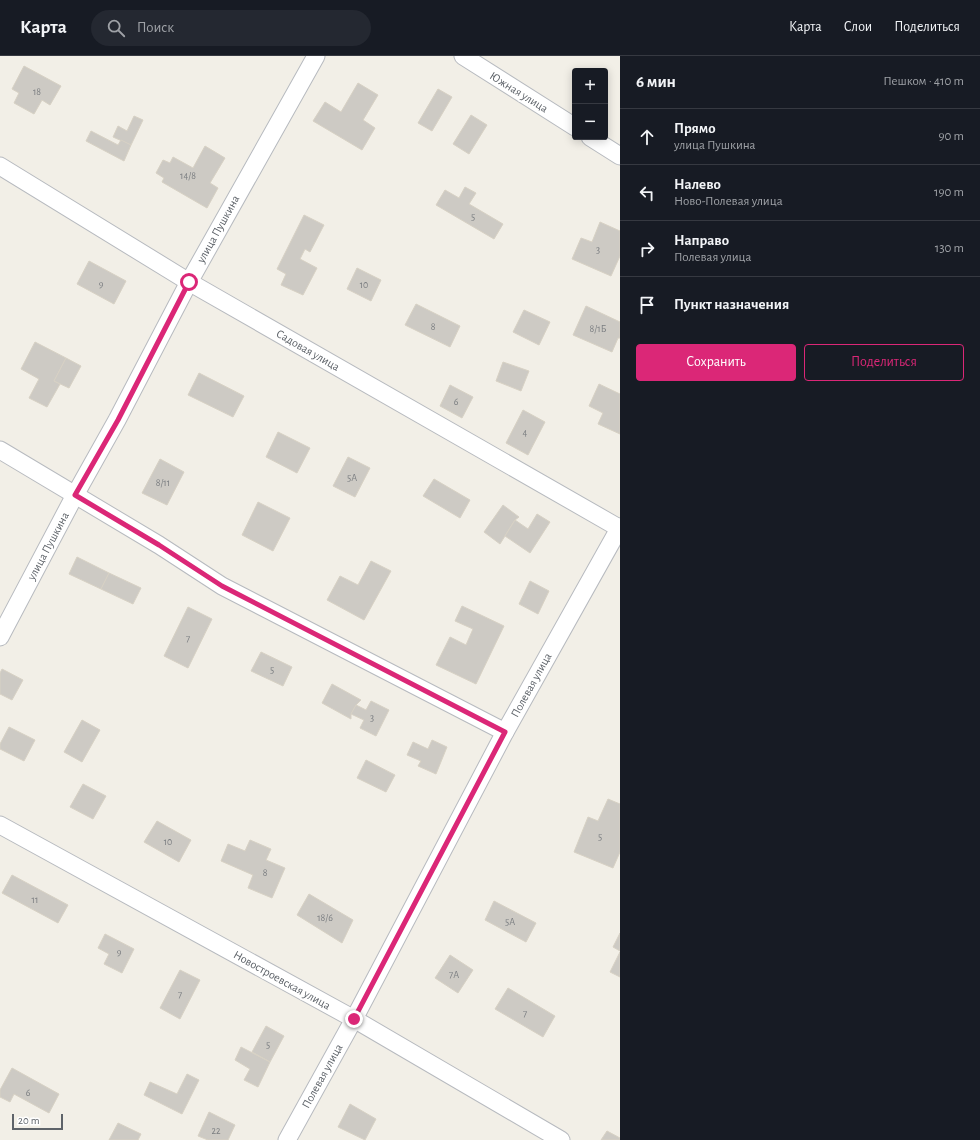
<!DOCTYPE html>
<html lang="ru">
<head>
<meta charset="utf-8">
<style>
  body { margin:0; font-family:"Alegreya Sans",sans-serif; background:#242831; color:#f1f3f6 }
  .controls { position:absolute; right:12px; top:12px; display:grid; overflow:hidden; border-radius:4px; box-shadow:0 2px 10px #0003 }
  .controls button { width:36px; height:36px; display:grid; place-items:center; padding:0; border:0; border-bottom:1px solid #363941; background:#171b24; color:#f1f3f6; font:20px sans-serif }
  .scale { position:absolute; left:12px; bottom:10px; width:51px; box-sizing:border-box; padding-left:4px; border:2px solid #5e6369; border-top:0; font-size:11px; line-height:14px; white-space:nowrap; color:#5e6369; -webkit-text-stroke:3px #fff; paint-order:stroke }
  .stop { position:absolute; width:12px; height:12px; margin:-9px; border:3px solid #db2777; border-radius:50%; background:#fff }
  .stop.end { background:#db2777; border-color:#fff; box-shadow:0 1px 4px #0008 }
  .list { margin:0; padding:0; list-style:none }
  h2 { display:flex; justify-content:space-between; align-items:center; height:52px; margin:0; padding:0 16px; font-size:17px }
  h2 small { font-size:13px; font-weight:400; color:#9ea1a6 }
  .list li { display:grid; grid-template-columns:26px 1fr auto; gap:12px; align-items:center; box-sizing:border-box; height:56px; padding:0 16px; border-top:1px solid #363941 }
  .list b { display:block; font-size:15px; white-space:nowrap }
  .list p { margin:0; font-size:13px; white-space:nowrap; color:#9ea1a6 }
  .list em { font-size:13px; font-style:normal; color:#9ea1a6 }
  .actions { display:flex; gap:8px; padding:12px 16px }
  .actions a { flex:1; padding:9px 0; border:1px solid #db2777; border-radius:4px; text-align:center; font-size:14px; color:#db2777 }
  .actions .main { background:#db2777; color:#fff }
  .icon { flex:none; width:22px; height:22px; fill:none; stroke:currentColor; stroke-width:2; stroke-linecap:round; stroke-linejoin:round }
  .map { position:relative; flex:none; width:620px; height:1084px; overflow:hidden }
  header { display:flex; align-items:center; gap:24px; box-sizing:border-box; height:56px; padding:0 20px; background:#171b24; border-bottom:1px solid #363941 }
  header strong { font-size:19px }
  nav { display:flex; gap:22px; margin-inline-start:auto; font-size:14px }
  .search { width:280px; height:36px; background:#242831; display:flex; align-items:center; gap:10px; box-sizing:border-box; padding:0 14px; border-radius:22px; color:#9ea1a6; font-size:15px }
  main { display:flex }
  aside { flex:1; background:#171b24 }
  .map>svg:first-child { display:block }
  .building { fill:#cdcac4; stroke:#d7d1c4 }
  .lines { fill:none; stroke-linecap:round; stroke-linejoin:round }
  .street-casing { stroke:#b7babf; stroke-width:19 }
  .street { stroke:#fff; stroke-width:17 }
  .route { stroke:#db2777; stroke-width:5 }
  .labels { text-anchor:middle; stroke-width:4; stroke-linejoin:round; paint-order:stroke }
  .number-label { font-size:10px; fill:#7a7d80 }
  .street-label { font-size:12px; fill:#5e6369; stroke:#fff }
</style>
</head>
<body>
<header>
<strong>Карта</strong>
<div class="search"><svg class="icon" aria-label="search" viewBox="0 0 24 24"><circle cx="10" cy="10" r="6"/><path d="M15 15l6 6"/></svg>Поиск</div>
<nav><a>Карта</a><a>Слои</a><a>Поделиться</a></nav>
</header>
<main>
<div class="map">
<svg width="620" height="1084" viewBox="0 0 620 1084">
  <rect width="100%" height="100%" fill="#f2efe7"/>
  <g class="building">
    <path d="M24 10 61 30 50 49 42 44 34 58 14 47 19 37 12 33Z"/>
    <path d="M358 27 378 39 363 64 375 72 362 94 313 65 325 46 341 56Z"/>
    <path d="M438 33 452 41 432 75 418 67Z"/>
    <path d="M471 59 487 69 469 98 453 88Z"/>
    <path d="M134 60 143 64 131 89 113 81 118 70 127 75Z"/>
    <path d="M91 75 118 89 121 84 131 89 124 105 86 85Z"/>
    <path d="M205 90 225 102 210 127 218 132 207 152 162 126 164 122 156 117 163 104 170 107 173 101 193 112Z"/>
    <path d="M465 131 476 137 469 148 503 168 494 183 436 149 445 134 459 142Z"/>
    <path d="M304 159 324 169 310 196 305 193 300 203 317 212 303 239 281 229 286 218 277 213Z"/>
    <path d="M600 166 620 175V200L611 220 572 203 581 182 592 186Z"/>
    <path d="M89 205 126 225 114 248 77 228Z"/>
    <path d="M357 212 381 224 371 245 347 233Z"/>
    <path d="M416 248 460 270 450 291 405 269Z"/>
    <path d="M586 250 620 266V282H618L612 296 573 279Z"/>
    <path d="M524 254 550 266 539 289 513 276Z"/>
    <path d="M35 286 66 302 54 325 60 328 47 351 29 342 39 323 21 313Z"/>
    <path d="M66 302 81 310 69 332 54 325Z"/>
    <path d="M503 306 529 315 521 335 496 325Z"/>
    <path d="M199 317 244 340 233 361 188 339Z"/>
    <path d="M599 328 620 338V378L598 368 603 357 589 350Z"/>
    <path d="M450 329 473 341 462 362 440 350Z"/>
    <path d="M523 354 545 366 528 399 506 387Z"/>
    <path d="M278 376 310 392 297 417 266 401Z"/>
    <path d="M348 401 370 412 355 441 333 430Z"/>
    <path d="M160 403 184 416 167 449 142 437Z"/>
    <path d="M434 423 470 444 460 462 423 440Z"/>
    <path d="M258 446 290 462 273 495 242 479Z"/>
    <path d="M503 449 519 461 515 464 500 488 484 476Z"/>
    <path d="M537 458 550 466 530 497 505 480 515 464 528 473Z"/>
    <path d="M77 501 109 517 101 533 69 518Z"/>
    <path d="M371 505 391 515 364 564 327 544 340 520 358 529Z"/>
    <path d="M109 517 141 532 133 548 101 533Z"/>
    <path d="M530 525 549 535 538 558 519 548Z"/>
    <path d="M462 550 504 570 476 628 436 609 450 581 466 589 473 573 455 565Z"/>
    <path d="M188 551 212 563 188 612 164 600Z"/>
    <path d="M261 596 292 611 283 630 251 615Z"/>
    <path d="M2 613 23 624 12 644 0 638V617Z"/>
    <path d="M332 628 361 644 356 649 351 658V663L322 647Z"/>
    <path d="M371 645 389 654 376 680 360 672 364 664 351 658 356 649 366 654Z"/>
    <path d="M82 664 100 674 82 706 64 696Z"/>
    <path d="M9 671 35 684 24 705 0 693V688Z"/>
    <path d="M432 684 447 691 436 718 418 710 421 705 407 699 413 686 428 693Z"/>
    <path d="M366 704 395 719 386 736 357 722Z"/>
    <path d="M83 728 106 740 93 763 70 751Z"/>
    <path d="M608 743 620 748V796L613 812 574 796 588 761 598 765Z"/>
    <path d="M157 765 191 784 179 806 144 786Z"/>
    <path d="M250 784 271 793 266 804 285 812 272 842 248 832 253 819 221 805 228 788 245 795Z"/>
    <path d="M12 819 68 849 58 867 2 837Z"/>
    <path d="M309 838 353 864 342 887 297 859Z"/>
    <path d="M494 845 536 867 526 886 485 864Z"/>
    <path d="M620 877V895L613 891Z"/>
    <path d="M105 878 134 893 122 917 104 908 109 898 98 892Z"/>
    <path d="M620 896V921L610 916Z"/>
    <path d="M450 899 473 914 458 937 435 922Z"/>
    <path d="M180 914 200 924 180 963 160 952Z"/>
    <path d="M508 932 555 960 543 981 495 953Z"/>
    <path d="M266 970 284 980 270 1006 252 996Z"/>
    <path d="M241 991 270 1006 258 1031 244 1024 250 1013 235 1004Z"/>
    <path d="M12 1012 59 1038 49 1057 14 1038 10 1046 0 1041V1034Z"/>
    <path d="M187 1018 199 1024 182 1058 144 1039 150 1026 177 1038Z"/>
    <path d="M350 1048 376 1063 365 1084 338 1071Z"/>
    <path d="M209 1056 235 1069 228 1084H208L198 1080Z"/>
    <path d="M118 1067 141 1078 138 1084H109Z"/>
    <path d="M607 1075 620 1082V1084H601Z"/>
  </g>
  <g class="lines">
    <g class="street-casing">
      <g id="street">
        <path d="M463 0 575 71"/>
        <path d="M590 81 620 100"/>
        <path d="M0 110 189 226 619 472"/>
        <path d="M0 394 159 489 222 530 505 676"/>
        <path d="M0 581 75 439 117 364 189 226 316 0"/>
        <path d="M0 769 354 963 561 1084"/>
        <path d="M287 1084 354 963 505 676 620 471"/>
      </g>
    </g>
    <use href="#street" class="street"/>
  </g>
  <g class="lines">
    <path class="route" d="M189 226 118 364 75 439 159 489 222 530 505 676 354 963"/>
  </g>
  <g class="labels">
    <g class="number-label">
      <text x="37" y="39">18</text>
      <text x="188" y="123">14/8</text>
      <text x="473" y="164">5</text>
      <text x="598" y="197">3</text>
      <text x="101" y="231">9</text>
      <text x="364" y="232">10</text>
      <text x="433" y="274">8</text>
      <text x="598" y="276">8/1Б</text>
      <text x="456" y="349">6</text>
      <text x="525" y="380">4</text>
      <text x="352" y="425">5А</text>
      <text x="163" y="430">8/11</text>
      <text x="188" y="586">7</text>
      <text x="272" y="617">5</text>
      <text x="372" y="665">3</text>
      <text x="600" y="784">5</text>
      <text x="168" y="789">10</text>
      <text x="265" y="820">8</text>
      <text x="35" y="847">11</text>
      <text x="325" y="865">18/6</text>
      <text x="510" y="869">5А</text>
      <text x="119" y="899">9</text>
      <text x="454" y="922">7А</text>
      <text x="180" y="942">7</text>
      <text x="525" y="961">7</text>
      <text x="268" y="992">5</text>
      <text x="28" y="1040">6</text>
      <text x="216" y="1078">22</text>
    </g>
    <g class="street-label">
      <text transform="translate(519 36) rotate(32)" y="4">Южная улица</text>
      <text transform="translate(218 173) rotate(-61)" y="4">улица Пушкина</text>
      <text transform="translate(308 294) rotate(30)" y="4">Садовая улица</text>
      <text transform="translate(48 490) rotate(-62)" y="4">улица Пушкина</text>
      <text transform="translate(531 629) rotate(-61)" y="4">Полевая улица</text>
      <text transform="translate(282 924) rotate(29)" y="4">Новостроевская улица</text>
      <text transform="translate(322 1020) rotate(-61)" y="4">Полевая улица</text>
    </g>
  </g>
</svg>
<div class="controls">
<button>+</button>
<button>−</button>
</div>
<div class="scale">20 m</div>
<div class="stop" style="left:189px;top:226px"></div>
<div class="stop end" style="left:354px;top:963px"></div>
</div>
<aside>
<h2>6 мин<small>Пешком · 410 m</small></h2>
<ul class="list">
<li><svg class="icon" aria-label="ahead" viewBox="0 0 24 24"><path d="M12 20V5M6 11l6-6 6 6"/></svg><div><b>Прямо</b><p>улица Пушкина</p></div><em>90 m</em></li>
<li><svg class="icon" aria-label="left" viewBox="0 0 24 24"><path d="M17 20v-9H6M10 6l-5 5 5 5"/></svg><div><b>Налево</b><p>Ново-Полевая улица</p></div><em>190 m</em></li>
<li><svg class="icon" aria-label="right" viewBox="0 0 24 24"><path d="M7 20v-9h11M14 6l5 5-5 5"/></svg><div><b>Направо</b><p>Полевая улица</p></div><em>130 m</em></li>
<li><svg class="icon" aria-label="arrive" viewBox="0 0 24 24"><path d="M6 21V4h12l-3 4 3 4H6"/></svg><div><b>Пункт назначения</b></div></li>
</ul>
<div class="actions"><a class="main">Сохранить</a><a>Поделиться</a></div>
</aside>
</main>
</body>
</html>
